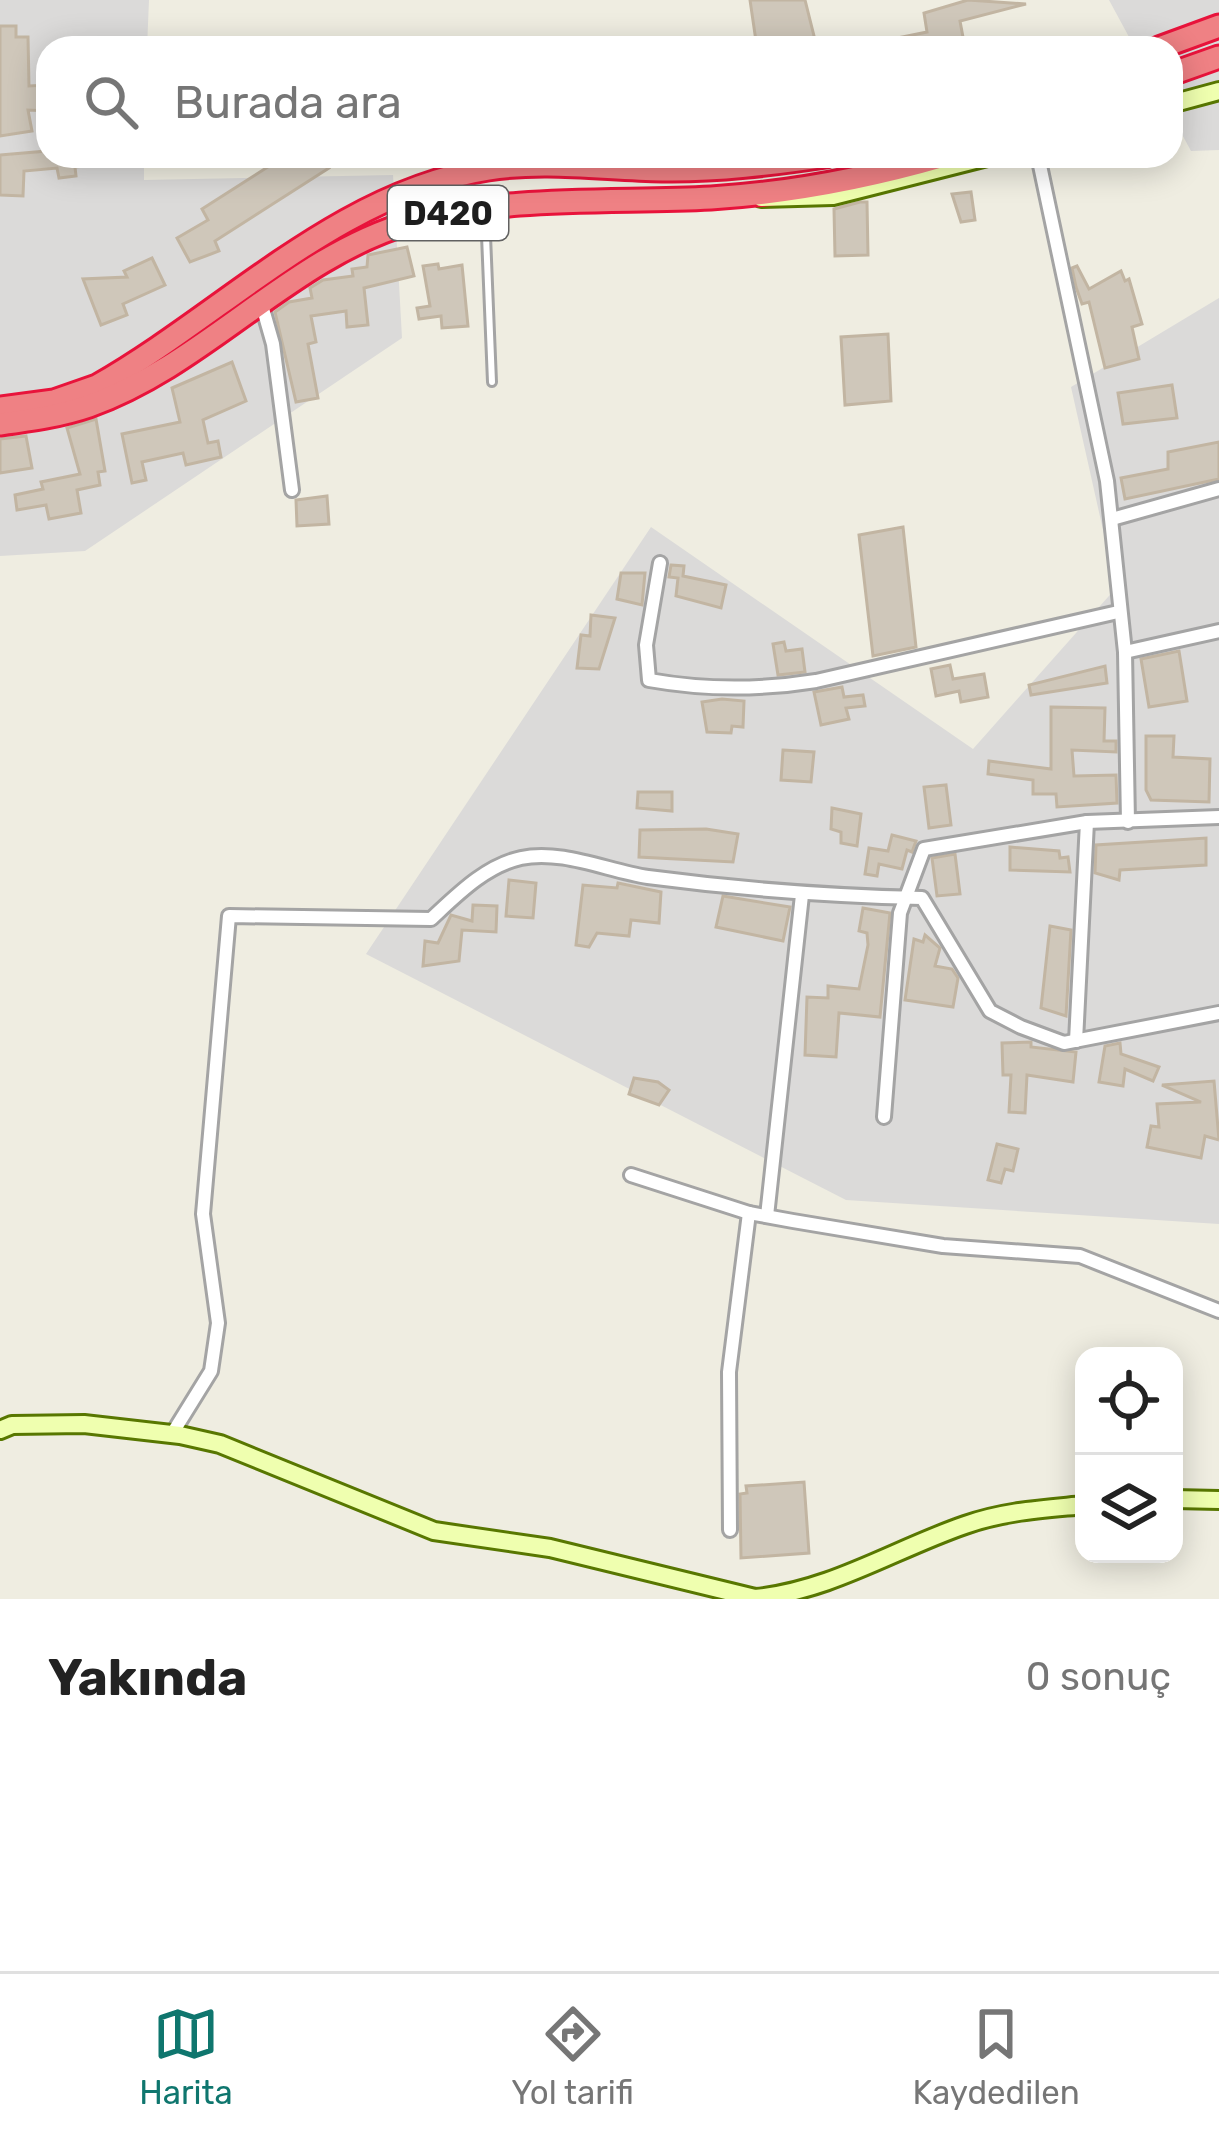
<!DOCTYPE html>
<html lang="tr">
<head>
<meta charset="utf-8">
<style>
  body { margin:0; font-family:Rubik,sans-serif; background:#f2f2f2; color:#222 }
  .controls { position:absolute; right:36px; bottom:36px; display:grid; overflow:hidden; border-radius:24px; box-shadow:0 6px 30px #0003 }
  .controls button { width:108px; height:108px; display:grid; place-items:center; padding:0; border:0; border-bottom:3px solid #e0e0e0; background:#fff; color:#222; font:60px sans-serif }
  .list { margin:0; padding:0; list-style:none }
  h2 { display:flex; justify-content:space-between; align-items:center; height:156px; margin:0; padding:0 48px; font-size:51px }
  h2 small { font-size:39px; font-weight:400; color:#767676 }
  .icon { flex:none; width:66px; height:66px; fill:none; stroke:currentColor; stroke-width:2; stroke-linecap:round; stroke-linejoin:round }
  .map { position:relative; flex:none; width:1219px; height:1599px; overflow:hidden }
  .search { position:absolute; background:#fff; box-shadow:0 6px 30px #0003; left:36px; right:36px; top:36px; height:132px; display:flex; align-items:center; gap:30px; box-sizing:border-box; padding:0 42px; border-radius:36px; color:#767676; font-size:45px }
  .sheet { height:372px; background:#fff }
  nav { display:flex; justify-content:space-around; align-items:center; box-sizing:border-box; height:168px; border-top:3px solid #e0e0e0; background:#fff; font-size:33px; color:#767676 }
  nav a { display:grid; justify-items:center; gap:6px }
  nav .on { color:#0f766e }
  .map>svg:first-child { display:block }
  .residential { fill:#dbdad9 }
  .building { fill:#cfc7ba; stroke:#c2b5a2; stroke-width:3 }
  .lines { fill:none; stroke-linecap:round; stroke-linejoin:round }
  .lane-casing { stroke:#a4a4a4; stroke-width:12 }
  .street-casing { stroke:#a4a4a4; stroke-width:18 }
  .secondary-casing { stroke:#587700; stroke-width:22 }
  .highway-casing { stroke:#e8133b; stroke-width:27 }
  .lane { stroke:#fff; stroke-width:6 }
  .street { stroke:#fff; stroke-width:12 }
  .secondary { stroke:#efffaf; stroke-width:16 }
  .highway { stroke:#ef8184; stroke-width:21 }
  .labels { text-anchor:middle; stroke-width:9; stroke-linejoin:round; paint-order:stroke }
  .shield { fill:#fff; stroke:#616161; stroke-width:3 }
  .shield-label { font-size:33px; font-weight:bold; fill:#1d1d1d }
</style>
</head>
<body>
<div class="map">
<svg width="1219" height="1599" viewBox="0 0 1219 1599">
  <rect width="100%" height="100%" fill="#efede1"/>
  <g class="residential">
    <path d="M0 0H149L147 48H48V156H144V180L393 175 402 338 85 551 0 556Z"/>
    <path d="M1109 0H1219V150L1191 151 1171 114V48H1135Z"/>
    <path d="M1219 298V1224L846 1200 366 954 651 527 973 749 1116 588 1071 387Z"/>
  </g>
  <g class="building">
    <path d="M750 0H805L817 48H789L788 43 757 48Z"/>
    <path d="M968 0 1026 4 960 21 965 48H874L873 43 927 32 924 13Z"/>
    <path d="M0 26H16V37H28L29 86 48 85V111L28 110 32 131 0 136Z"/>
    <path d="M48 151V156H105V164L75 167 76 176 59 178 57 168 24 171 23 196 0 195V155Z"/>
    <path d="M285 156H322L329 168 215 241 219 251 190 262 177 238 208 220 202 209Z"/>
    <path d="M971 192 975 220 961 222 952 194Z"/>
    <path d="M860 202H867L868 255 835 256 834 209Z"/>
    <path d="M407 247 414 276 364 288 368 325 347 327 346 311 311 316 316 342 308 344 318 398 296 402 275 312 289 302 312 298 310 288 323 280 353 276 352 269 367 267 368 255Z"/>
    <path d="M152 258 165 285 123 304 127 315 101 325 83 279 127 277 124 271Z"/>
    <path d="M438 264 439 269 462 265 468 326 442 328 441 316 419 319 417 308 430 306 423 266Z"/>
    <path d="M1077 266 1089 289 1121 271 1125 281 1129 279 1142 324 1132 327 1139 359 1105 368 1089 302 1082 304 1076 287 1072 268Z"/>
    <path d="M888 334 891 401 845 405 841 337Z"/>
    <path d="M232 362 246 401 203 420 208 443 218 441 221 457 186 465 183 453 142 462 146 480 132 483 122 434 180 422 172 388Z"/>
    <path d="M1172 385 1177 418 1123 424 1118 393Z"/>
    <path d="M96 419 105 471 98 472 100 485 77 490 81 513 49 519 46 505 17 510 15 495 43 489 41 482 80 474 67 428Z"/>
    <path d="M26 436 32 468 0 473V439Z"/>
    <path d="M1219 442V479L1125 499 1121 478 1168 469V452Z"/>
    <path d="M327 496 329 524 297 526 296 500Z"/>
    <path d="M903 527 916 647 873 656 859 535Z"/>
    <path d="M671 565 684 566 683 576 726 585 721 608 676 596 678 578 669 577Z"/>
    <path d="M621 573H645L642 605 617 599Z"/>
    <path d="M591 615 615 618 599 669 577 668 581 635 590 636Z"/>
    <path d="M784 642 786 651 802 649 805 672 778 675 773 644Z"/>
    <path d="M1179 651 1187 701 1149 707 1141 659Z"/>
    <path d="M950 665 953 679 984 674 988 697 961 702 959 691 936 696 931 669Z"/>
    <path d="M1105 666 1107 683 1031 695 1029 685Z"/>
    <path d="M842 687 844 697 863 695 865 706 846 708 849 719 821 725 814 692Z"/>
    <path d="M722 699 744 701 743 727 732 726 731 733 707 732 702 702Z"/>
    <path d="M1051 707 1105 708 1104 741H1116V752L1072 750 1074 776 1116 775 1117 803 1057 807 1056 794H1033V780L988 774 989 761 1051 769Z"/>
    <path d="M1146 736H1174L1173 757 1210 759 1209 802 1151 800 1146 790Z"/>
    <path d="M783 750 814 752 811 782 781 780Z"/>
    <path d="M946 785 951 825 929 828 924 787Z"/>
    <path d="M638 792H672V811L637 808Z"/>
    <path d="M832 808 861 814 857 846 841 843V832L831 829Z"/>
    <path d="M706 829 738 834 733 862 639 857 640 830Z"/>
    <path d="M892 835 916 841 912 852 907 850 902 869 879 864 877 876 865 874 869 848 888 851Z"/>
    <path d="M1206 838V865L1120 870 1119 880 1095 873 1096 845Z"/>
    <path d="M1010 847 1059 851 1060 858 1068 857 1070 872 1010 870Z"/>
    <path d="M955 854 960 894 937 896 932 858Z"/>
    <path d="M509 880 536 883 533 918 506 916Z"/>
    <path d="M618 883 661 892 659 923 631 920 629 936 597 933 589 947 576 945 583 885 617 888Z"/>
    <path d="M723 896 790 907 783 941 716 927Z"/>
    <path d="M473 905 497 906 496 932 462 930 459 961 423 966 425 941 438 943 451 915 472 921Z"/>
    <path d="M863 908 890 913 880 1017 839 1013 836 1057 805 1055 807 997 828 998V986L859 989 868 945 867 933 859 931Z"/>
    <path d="M1050 926 1071 930 1066 1016 1041 1008Z"/>
    <path d="M925 935 940 948 935 966 952 969 958 978 953 1007 905 1000 914 939 923 942Z"/>
    <path d="M1031 1042V1047L1076 1052 1073 1082 1027 1075 1025 1113 1009 1112 1011 1075H1003L1002 1043Z"/>
    <path d="M1120 1043 1121 1054 1159 1067 1153 1081 1125 1069 1123 1086 1099 1082 1105 1046Z"/>
    <path d="M634 1078 658 1082 669 1090 659 1105 629 1094Z"/>
    <path d="M1214 1081 1219 1140 1205 1136 1201 1158 1147 1147 1151 1126 1159 1127 1157 1104 1201 1102 1162 1085Z"/>
    <path d="M997 1144 1018 1149 1013 1171 1005 1169 1001 1183 988 1180Z"/>
    <path d="M804 1482 809 1553 741 1558 740 1494 747 1493 746 1486Z"/>
  </g>
  <g class="lines">
    <g class="lane-casing">
      <path id="lane" d="M485 211 492 382"/>
    </g>
    <g class="street-casing">
      <g id="street">
        <path d="M1038 156 1107 481 1125 652 1128 822"/>
        <path d="M261 302 273 344 292 490"/>
        <path d="M1112 519 1219 489"/>
        <path d="M660 563 646 645 649 680C705 690 760 690 816 681L1118 612"/>
        <path d="M1125 652 1219 631"/>
        <path d="M1076 1041 1087 822"/>
        <path d="M884 1117 900 913 924 849 1087 822 1219 817"/>
        <path d="M631 1175 749 1213 793 1221 943 1246 1080 1256 1219 1311"/>
        <path d="M767 1216 802 895"/>
        <path d="M172 1434 211 1371 218 1323 203 1214 229 916 431 919C457 895 485 866 521 858 561 849 608 871 648 877 739 889 830 896 922 898L990 1011 1021 1027 1064 1043 1219 1013"/>
        <path d="M730 1530 729 1372 749 1213"/>
      </g>
    </g>
    <g class="secondary-casing">
      <g id="secondary">
        <path d="M1171 104 1219 91"/>
        <path d="M761 198 833 196 991 156"/>
        <path d="M0 1430 12 1425 84 1424 180 1435 220 1444 434 1531 550 1548 755 1598C830 1591 895 1549 965 1525 1004 1511 1044 1509 1084 1505"/>
        <path d="M1174 1499 1219 1500"/>
      </g>
    </g>
    <g class="highway-casing">
      <g id="highway">
        <path d="M1159 48 1219 26"/>
        <path d="M1171 74 1219 57"/>
        <path d="M0 408 54 401 97 386C224 314 338 192 488 169 545 160 604 169 662 170 717 171 772 164 826 156"/>
        <path d="M0 424C30 420 60 416 89 406 207 364 290 257 412 222 508 195 612 203 711 198 791 193 868 178 944 156"/>
      </g>
    </g>
    <use href="#lane" class="lane"/>
    <use href="#street" class="street"/>
    <use href="#secondary" class="secondary"/>
    <use href="#highway" class="highway"/>
  </g>
  <g class="labels">
    <rect class="shield" x="388" y="186" width="120" height="54" rx="9"/>
    <g class="shield-label">
      <text x="448" y="225">D420</text>
    </g>
  </g>
</svg>
<div class="controls">
<button><svg class="icon" aria-label="locate" viewBox="0 0 24 24"><circle cx="12" cy="12" r="6"/><path d="M12 2v4M12 18v4M2 12h4M18 12h4"/></svg></button>
<button><svg class="icon" aria-label="layers" viewBox="0 0 24 24"><path d="M12 4l9 5-9 5-9-5zM3 14l9 5 9-5"/></svg></button>
</div>
<div class="search"><svg class="icon" aria-label="search" viewBox="0 0 24 24"><circle cx="10" cy="10" r="6"/><path d="M15 15l6 6"/></svg>Burada ara</div>
</div>
<section class="sheet">
<h2>Yakında<small>0 sonuç</small></h2>
<ul class="list">
</ul>
</section>
<nav>
<a class="on"><svg class="icon" aria-label="map" viewBox="0 0 24 24"><path d="M3 6l6-2 6 2 6-2v14l-6 2-6-2-6 2zM9 4v14M15 6v14"/></svg>Harita</a>
<a><svg class="icon" aria-label="directions" viewBox="0 0 24 24"><path d="M12 3l9 9-9 9-9-9zM9 14v-3h6M13 9l2 2-2 2"/></svg>Yol tarifi</a>
<a><svg class="icon" aria-label="saved" viewBox="0 0 24 24"><path d="M7 4h10v16l-5-4-5 4z"/></svg>Kaydedilen</a>
</nav>
</body>
</html>
